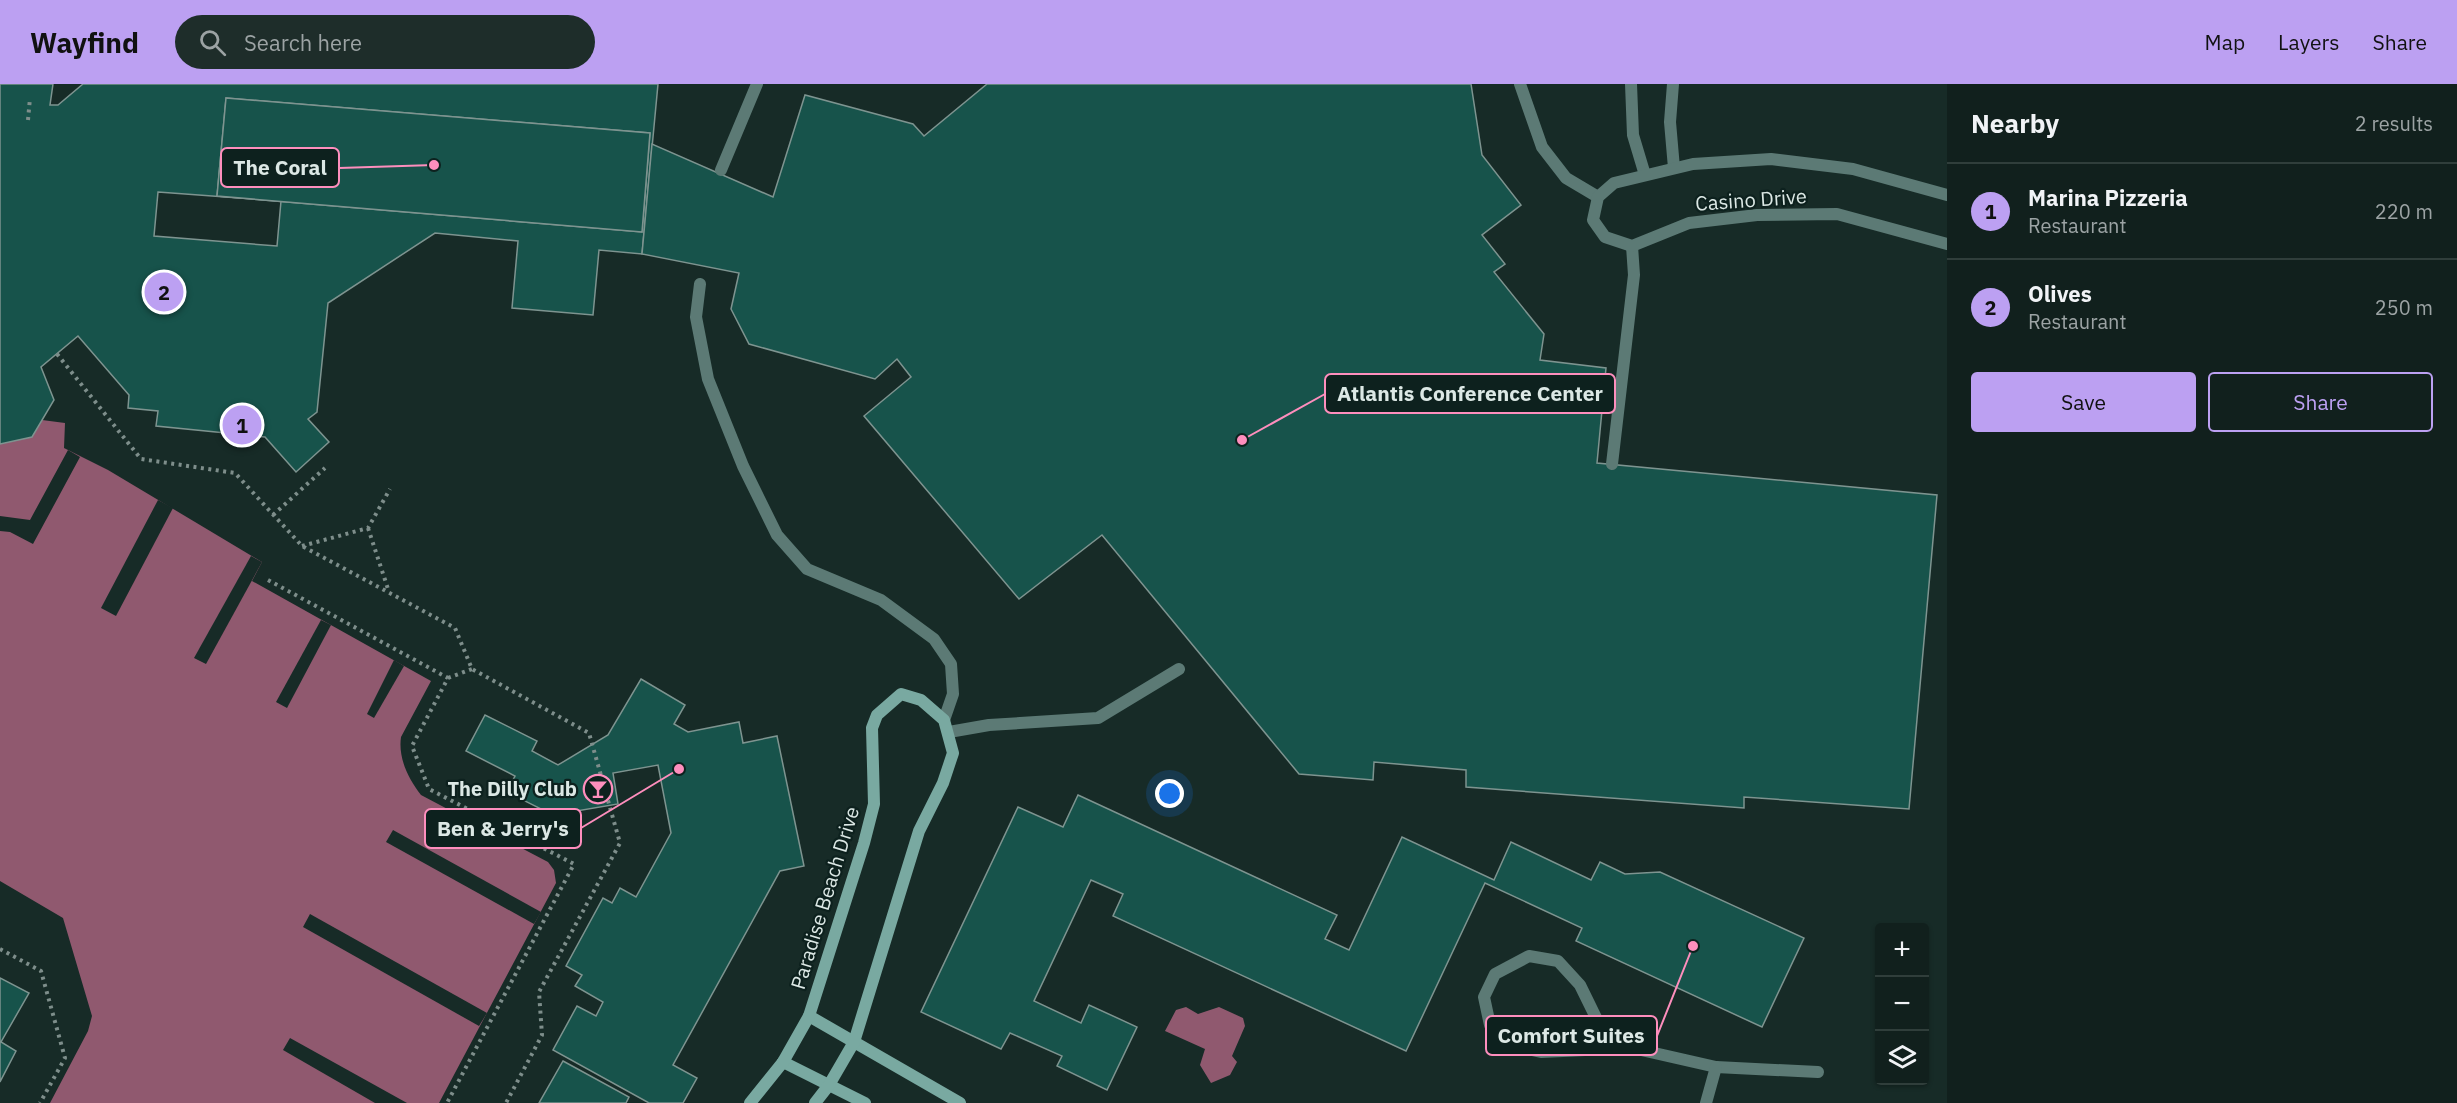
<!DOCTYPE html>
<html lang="en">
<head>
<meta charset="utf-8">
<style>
  body { margin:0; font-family:"IBM Plex Sans",sans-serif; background:#1e2d2a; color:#f1f3f6 }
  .controls { position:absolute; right:18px; bottom:18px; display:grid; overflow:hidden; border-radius:6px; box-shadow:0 2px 4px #0004 }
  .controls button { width:54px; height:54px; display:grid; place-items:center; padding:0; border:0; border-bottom:2px solid #303e3b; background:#11201d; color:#f1f3f6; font:30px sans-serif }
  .you { position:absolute; left:1170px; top:710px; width:21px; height:21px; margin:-15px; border:4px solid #fff; border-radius:50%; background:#1a73e8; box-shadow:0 0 0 9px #1a73e833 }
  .badge { display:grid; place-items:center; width:39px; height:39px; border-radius:50%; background:#bca0f2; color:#111; font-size:20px; font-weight:700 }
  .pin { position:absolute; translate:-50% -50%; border:3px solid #fff; box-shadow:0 2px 6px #0006 }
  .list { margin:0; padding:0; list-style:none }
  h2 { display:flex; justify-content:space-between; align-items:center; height:78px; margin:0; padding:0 24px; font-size:26px }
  h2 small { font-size:20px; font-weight:400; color:#9ca3a4 }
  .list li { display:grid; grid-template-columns:39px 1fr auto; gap:18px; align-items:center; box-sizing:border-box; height:96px; padding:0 24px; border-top:2px solid #303e3b }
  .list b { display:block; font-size:22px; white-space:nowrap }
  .list p { margin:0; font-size:20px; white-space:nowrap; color:#9ca3a4 }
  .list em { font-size:20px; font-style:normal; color:#9ca3a4 }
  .actions { display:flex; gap:12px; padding:18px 24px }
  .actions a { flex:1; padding:14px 0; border:2px solid #bca0f2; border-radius:6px; text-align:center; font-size:21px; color:#bca0f2 }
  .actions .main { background:#bca0f2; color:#111 }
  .icon { flex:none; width:33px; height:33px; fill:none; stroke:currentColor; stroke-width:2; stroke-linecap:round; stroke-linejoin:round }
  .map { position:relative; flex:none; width:1947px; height:1019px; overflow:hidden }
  header { display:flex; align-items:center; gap:36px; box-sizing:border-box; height:84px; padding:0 30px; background:#bca0f2; color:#111 }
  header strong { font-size:28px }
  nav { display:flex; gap:33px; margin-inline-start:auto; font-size:21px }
  .search { width:420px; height:54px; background:#1e2d2a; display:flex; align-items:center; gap:15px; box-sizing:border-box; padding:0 21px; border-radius:33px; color:#9ca3a4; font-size:22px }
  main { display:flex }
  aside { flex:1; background:#11201d }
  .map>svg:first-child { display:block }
  .water { fill:#90596f }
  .pier { fill:#172b27 }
  .building { fill:#17534b; stroke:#7e9490; stroke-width:1.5; fill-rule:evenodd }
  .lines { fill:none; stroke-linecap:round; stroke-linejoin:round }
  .path { stroke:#7e8e8b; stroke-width:4; stroke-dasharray:3 4.5; stroke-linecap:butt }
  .lane { stroke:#5c7a75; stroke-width:12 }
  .street { stroke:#5c7a75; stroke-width:12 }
  .secondary { stroke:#79a9a1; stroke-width:12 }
  .labels { text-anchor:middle; stroke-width:4.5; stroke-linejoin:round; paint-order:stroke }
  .street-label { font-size:20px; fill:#dce8e5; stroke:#0d211e }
  .poi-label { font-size:20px; font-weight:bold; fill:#dce8e5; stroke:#0d211e; text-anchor:end }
  .leader { fill:none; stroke:#fe8ebd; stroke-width:2 }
  .callout-dot { fill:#fe8ebd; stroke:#0d211e; stroke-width:2 }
  .callout { fill:#0d211e; stroke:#fe8ebd; stroke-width:2 }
  .callout-label { font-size:21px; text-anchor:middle; font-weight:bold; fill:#dce8e5 }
</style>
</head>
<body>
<header>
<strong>Wayfind</strong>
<div class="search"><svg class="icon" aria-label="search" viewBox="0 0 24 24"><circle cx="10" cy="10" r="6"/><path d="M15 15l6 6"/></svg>Search here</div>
<nav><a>Map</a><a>Layers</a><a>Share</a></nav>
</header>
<main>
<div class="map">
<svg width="1947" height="1019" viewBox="0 0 1947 1019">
  <rect width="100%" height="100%" fill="#172b27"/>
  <g class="water">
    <path d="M42 336 65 339 64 364 108 386 262 478 252 497 431 597 401 653C398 674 408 694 421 711L548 778 554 786 556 799 439 1019H50L88 947 92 932 63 834 0 797V360Z"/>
    <path d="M1186 923 1198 930 1219 923 1243 934 1245 942 1232 972 1237 978 1230 991 1211 999 1200 981 1205 965 1165 947 1176 926Z"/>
  </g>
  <g class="pier">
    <path d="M68 366 80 373 33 460 10 448 0 447V432L30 436Z"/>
    <path d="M158 416 173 424 116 532 101 524Z"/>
    <path d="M251 472 262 478 206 580 194 574Z"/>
    <path d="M321 536 331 541 287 624 276 618Z"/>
    <path d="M394 576 404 582 374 634 367 630Z"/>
    <path d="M393 746 541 828 534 840 386 758Z"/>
    <path d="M310 830 487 929 479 942 303 843Z"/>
    <path d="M290 954 407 1019H375L283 966Z"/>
  </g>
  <g class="building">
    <path d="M0 0H53L50 21H58L83 0H658L642 170 599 166 593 231 512 224 518 157 435 149 328 219 317 328 308 335 329 358 296 388 265 353 156 342 158 327 128 324 129 311 78 252 41 283 54 316 32 353 0 360ZM158 108 281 117 277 162 154 152Z"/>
    <path d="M987 0H1471L1482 71 1521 121 1482 151 1505 180 1494 188 1544 250 1540 276 1606 284 1597 379 1937 411 1909 725 1744 713V724L1466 703V686L1374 678 1373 696 1299 690 1102 451 1019 515 864 332 911 293 897 275 875 295 749 260 731 225 739 189 642 170 652 60 773 113 805 11 913 40 924 52Z"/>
    <path d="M226 14 650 49 642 148 217 112Z"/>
    <path d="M226 14 650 49 642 148 217 112Z"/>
    <path d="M641 595 685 621 674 640 688 648 739 638 743 659 777 652 804 782 780 787 673 981 697 994 683 1019H649L553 966 577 922 596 932 603 918 575 902 582 891 566 882 603 814 612 819 620 804 636 813 671 749 658 681 613 689 618 720 553 731 507 708 515 692 466 667 485 631 537 657 532 667 558 681 608 651Z"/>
    <path d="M1078 711 1337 831 1325 855 1349 866 1402 753 1494 796 1511 758 1591 796 1600 778 1625 790 1660 788 1804 854 1762 943 1576 857 1582 844 1485 799 1406 967 1113 832 1123 810 1091 796 1034 917 1081 939 1089 921 1137 943 1107 1006 1057 982 1062 972 1010 949 1001 965 921 928 1018 723 1063 743Z"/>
    <path d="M0 894 29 909 1 958 16 967 0 998Z"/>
    <path d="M563 977 629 1013 626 1019H539Z"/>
  </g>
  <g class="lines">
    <g class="path">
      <path d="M28 36 30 14"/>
      <path d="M57 270 141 375 235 389 302 462 455 544 472 585 589 649 620 759 539 908 542 951 506 1019"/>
      <path d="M273 431 325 384"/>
      <path d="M368 444 389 508"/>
      <path d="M302 462 368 444 390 405"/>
      <path d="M268 496 448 594 412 662 429 705 574 780 447 1019"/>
      <path d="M448 594 472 585"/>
      <path d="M0 865 41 887 65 974 40 1019"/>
    </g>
    <g class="lane">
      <path d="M1520 0 1542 63 1566 94 1598 113"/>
      <path d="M1631 0 1633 51 1645 91"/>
      <path d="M1673 0 1670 38 1674 84"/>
      <path d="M721 86 757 0"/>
      <path d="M700 200 696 233 708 295 743 382 777 451 807 485 881 516 934 555 951 580 953 610 944 636"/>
      <path d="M1612 380 1634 191 1632 162"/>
      <path d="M949 648 989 641 1098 634 1179 585"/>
      <path d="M1605 952 1585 966 1541 968 1511 961 1490 941 1484 913 1495 890 1529 872 1558 877 1580 901 1605 952 1628 963 1716 983 1818 988"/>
      <path d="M1706 1019 1716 983"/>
    </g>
    <path class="street" d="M1947 111 1853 85 1771 75 1693 80 1614 99 1598 113 1593 136 1605 153 1632 162 1689 139 1757 131 1837 130 1947 160"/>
    <g class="secondary">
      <path d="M809 932 960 1019"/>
      <path d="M783 978 865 1019"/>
      <path d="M750 1019 783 978 809 932 864 759 874 720 872 644 877 631 901 610 921 616 944 636 953 669 943 699 919 747 854 958 829 1001 815 1019"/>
    </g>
  </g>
  <defs>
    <g id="bar-ring" transform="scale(1.5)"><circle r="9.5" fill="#0d211e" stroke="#fe8ebd" stroke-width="1.5"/><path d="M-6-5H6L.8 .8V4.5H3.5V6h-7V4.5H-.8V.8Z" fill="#fe8ebd"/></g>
  </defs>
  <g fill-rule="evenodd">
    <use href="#bar-ring" x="598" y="705"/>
  </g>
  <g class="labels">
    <g class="street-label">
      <text transform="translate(1751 116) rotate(-4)" y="7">Casino Drive</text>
      <text transform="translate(825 814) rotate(-73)" y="7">Paradise Beach Drive</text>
    </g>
    <g class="poi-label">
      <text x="577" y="712">The Dilly Club</text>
    </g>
  </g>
  <path class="leader" d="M434 81L339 84M1242 356L1325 310M679 685L581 744M1693 862L1657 952"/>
  <g class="callout-dot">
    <circle cx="434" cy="81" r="6"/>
    <circle cx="1242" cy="356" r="6"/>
    <circle cx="679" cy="685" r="6"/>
    <circle cx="1693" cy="862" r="6"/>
  </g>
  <g class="callout">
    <rect x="221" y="64" width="118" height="39" rx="6"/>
    <rect x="1325" y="290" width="290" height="39" rx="6"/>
    <rect x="425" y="725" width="156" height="39" rx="6"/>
    <rect x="1486" y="932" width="171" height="39" rx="6"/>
  </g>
  <g class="callout-label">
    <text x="280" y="91">The Coral</text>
    <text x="1470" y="317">Atlantis Conference Center</text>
    <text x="503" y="752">Ben &amp; Jerry's</text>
    <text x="1571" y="959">Comfort Suites</text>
  </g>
</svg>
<div class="controls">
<button>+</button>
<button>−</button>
<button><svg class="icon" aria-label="layers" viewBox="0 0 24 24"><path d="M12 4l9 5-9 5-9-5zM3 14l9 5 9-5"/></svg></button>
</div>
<div class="you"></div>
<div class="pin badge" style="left:242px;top:341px">1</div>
<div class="pin badge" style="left:164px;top:208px">2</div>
</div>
<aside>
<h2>Nearby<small>2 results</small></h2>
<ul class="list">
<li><span class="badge">1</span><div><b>Marina Pizzeria</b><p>Restaurant</p></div><em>220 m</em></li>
<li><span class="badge">2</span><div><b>Olives</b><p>Restaurant</p></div><em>250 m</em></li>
</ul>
<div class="actions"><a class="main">Save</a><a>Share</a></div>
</aside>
</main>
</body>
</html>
